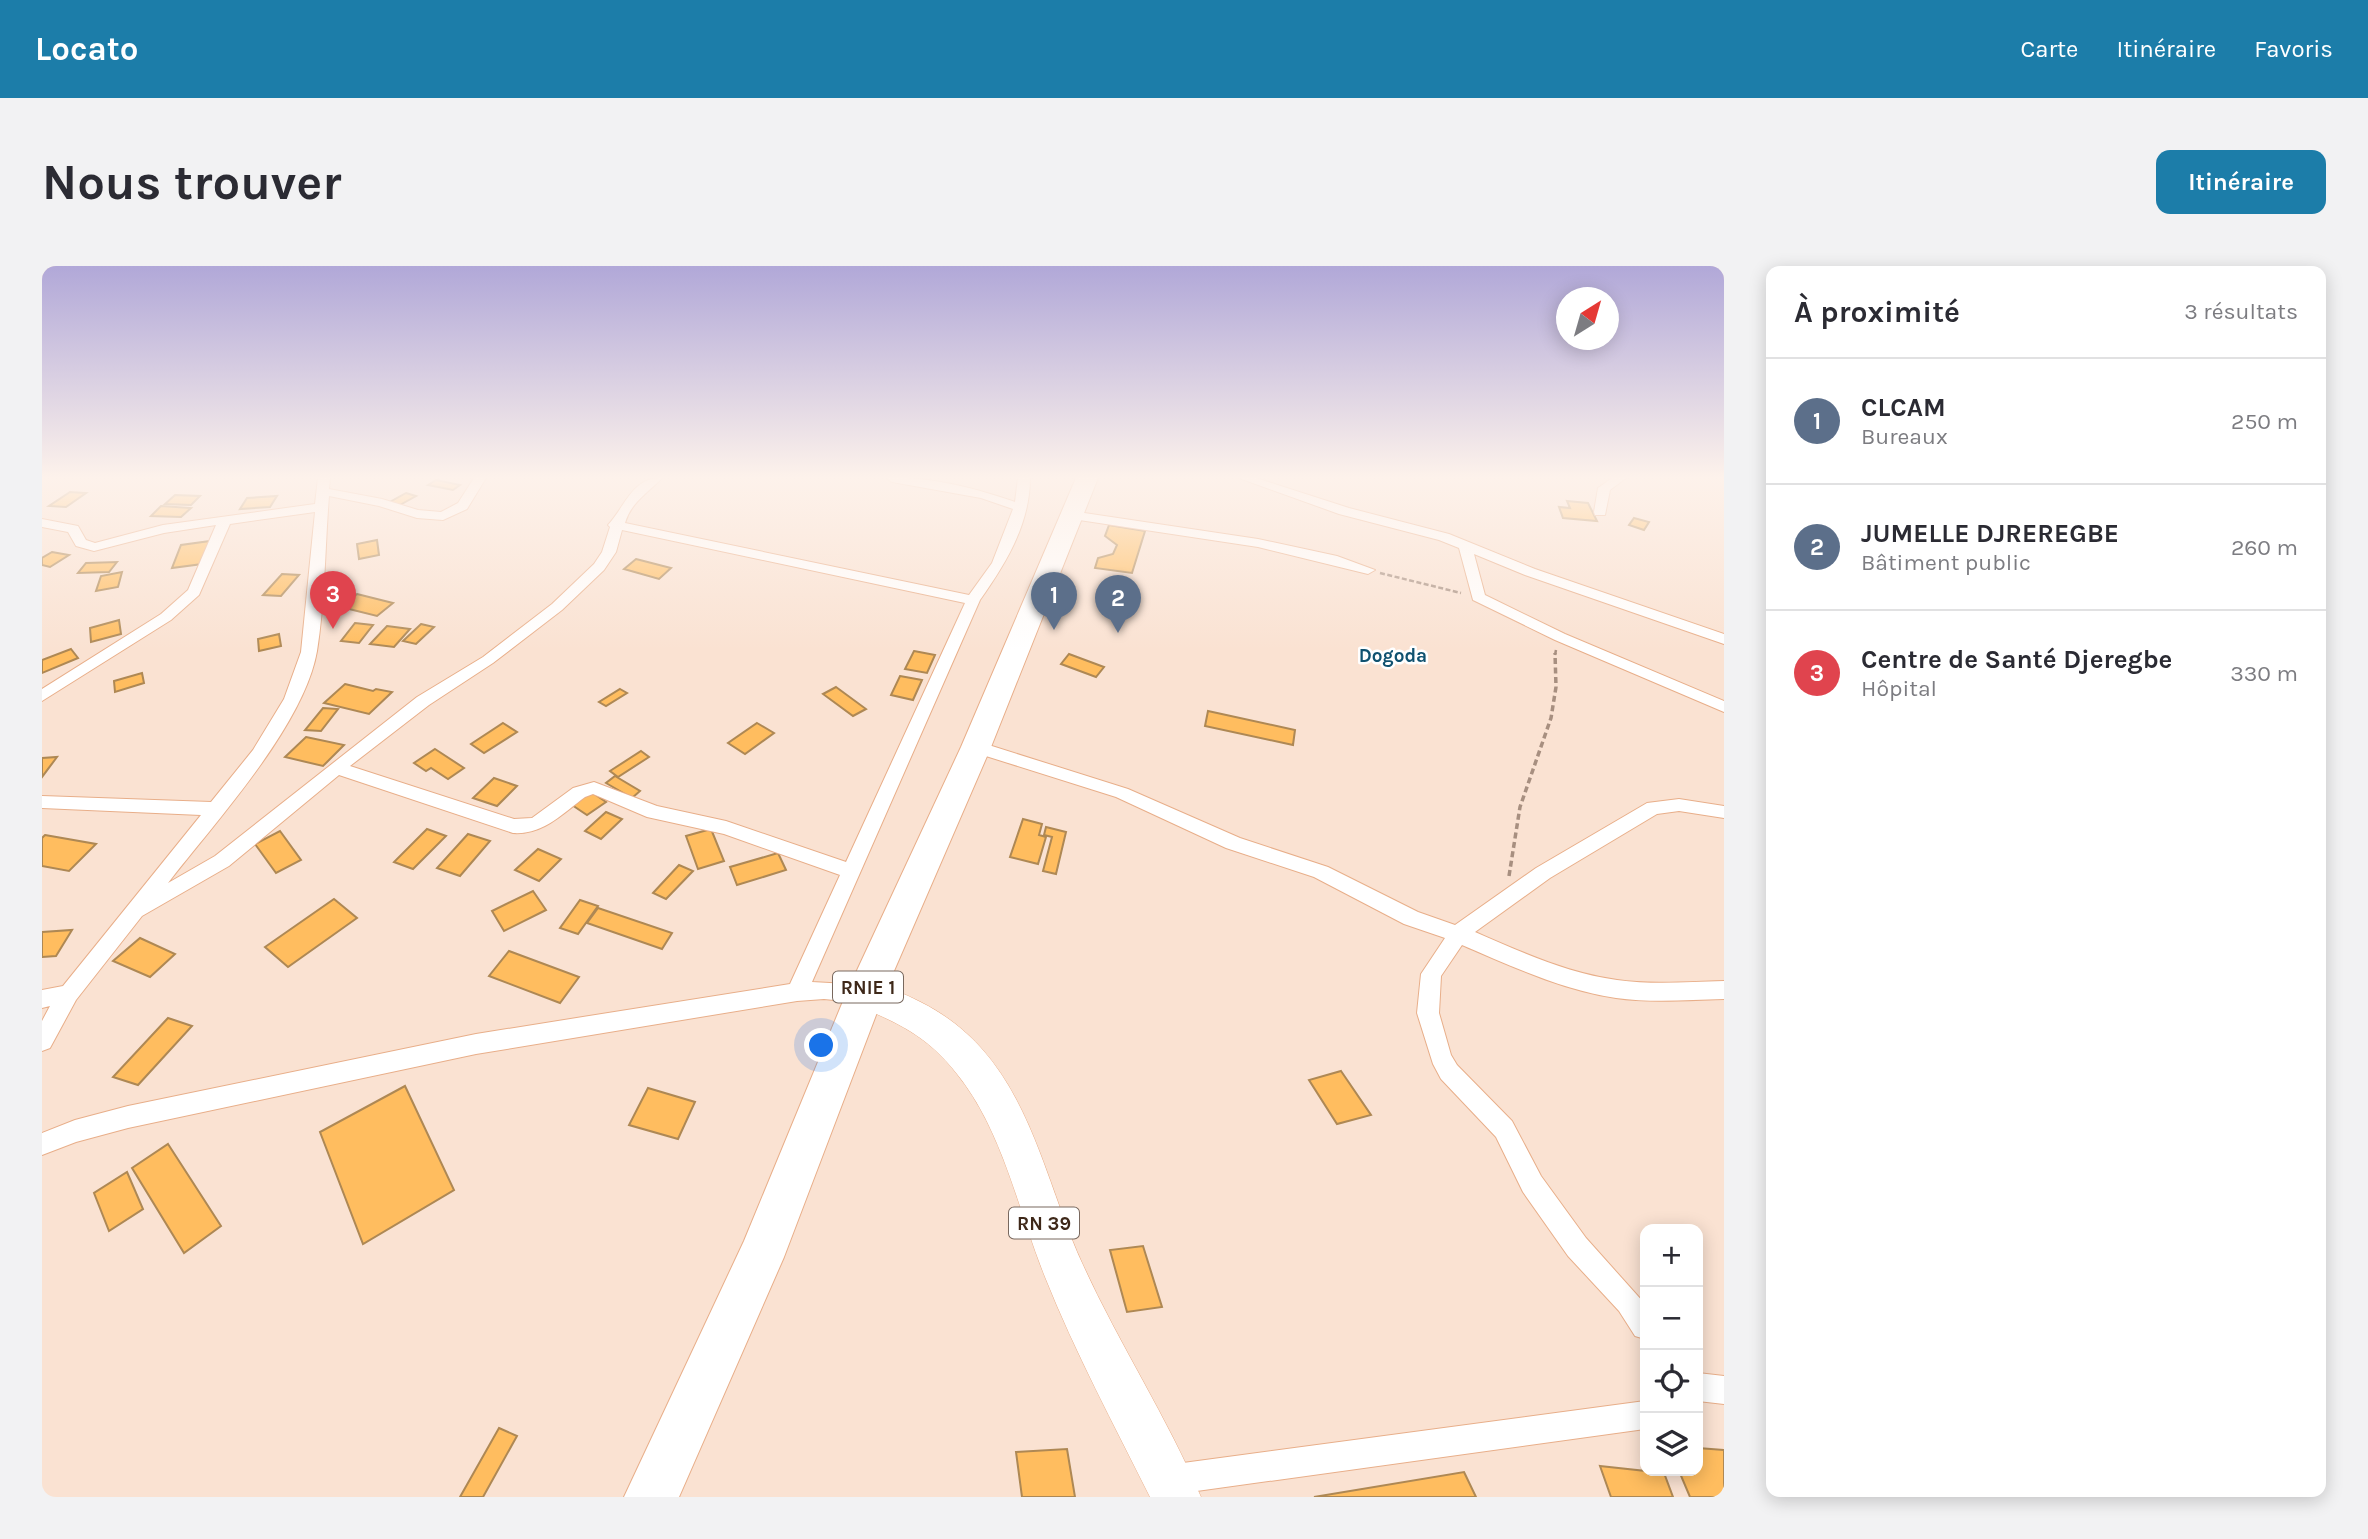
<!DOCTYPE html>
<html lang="fr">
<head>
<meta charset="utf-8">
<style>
  body { margin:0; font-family:Karla,sans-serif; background:#f2f2f3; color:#2b2b33 }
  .controls { position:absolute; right:21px; bottom:21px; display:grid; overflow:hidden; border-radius:14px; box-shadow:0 4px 18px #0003 }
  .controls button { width:63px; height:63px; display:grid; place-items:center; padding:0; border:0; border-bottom:2px solid #e1e1e2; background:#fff; color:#2b2b33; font:35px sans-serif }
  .compass { position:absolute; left:1514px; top:21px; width:63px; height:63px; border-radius:50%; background:#fff; box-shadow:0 4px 18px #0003; rotate:37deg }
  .you { position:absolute; left:780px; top:780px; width:24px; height:24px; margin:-18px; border:5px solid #fff; border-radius:50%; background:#1a73e8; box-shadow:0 0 0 10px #1a73e833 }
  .badge { display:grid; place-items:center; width:46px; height:46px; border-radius:50%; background:#1c7da9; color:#fff; font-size:23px; font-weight:700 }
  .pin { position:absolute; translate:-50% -58px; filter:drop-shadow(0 2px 4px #0008) }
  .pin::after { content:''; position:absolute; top:37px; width:24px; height:21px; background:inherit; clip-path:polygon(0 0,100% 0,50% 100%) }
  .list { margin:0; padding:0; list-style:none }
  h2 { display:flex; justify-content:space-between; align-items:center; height:91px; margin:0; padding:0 28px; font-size:30px }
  h2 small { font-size:23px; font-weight:400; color:#7c7c81 }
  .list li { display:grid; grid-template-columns:46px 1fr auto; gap:21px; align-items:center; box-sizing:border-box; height:126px; padding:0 28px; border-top:2px solid #e1e1e2 }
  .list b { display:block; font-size:26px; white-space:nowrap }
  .list p { margin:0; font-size:23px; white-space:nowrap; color:#7c7c81 }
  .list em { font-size:23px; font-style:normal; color:#7c7c81 }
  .icon { flex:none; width:38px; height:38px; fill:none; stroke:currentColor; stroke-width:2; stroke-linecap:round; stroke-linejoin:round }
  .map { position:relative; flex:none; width:1682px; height:1231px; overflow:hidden; border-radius:14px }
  header { display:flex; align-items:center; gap:42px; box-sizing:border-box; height:98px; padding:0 35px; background:#1c7da9; color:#fff }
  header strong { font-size:33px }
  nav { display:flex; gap:38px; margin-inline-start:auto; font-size:24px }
  .intro { display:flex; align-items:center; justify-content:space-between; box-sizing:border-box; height:168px; padding:0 42px }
  h1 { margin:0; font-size:49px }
  .button { padding:18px 32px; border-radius:14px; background:#1c7da9; color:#fff; font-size:24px; font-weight:700 }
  main { display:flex; gap:42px; padding:0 42px }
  aside { flex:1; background:#fff; border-radius:14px; box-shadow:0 4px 18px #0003 }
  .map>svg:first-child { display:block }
  .building { fill:#ffbd5f; stroke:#ae8854; stroke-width:2 }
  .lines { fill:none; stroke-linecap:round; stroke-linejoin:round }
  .street-casing { stroke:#e8ae89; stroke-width:2 }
  .primary-casing { stroke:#e8ae89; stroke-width:1 }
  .highway-casing { stroke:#e8ae89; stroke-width:2 }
  .path-far1 { stroke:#a78f80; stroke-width:2.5; stroke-dasharray:5 2.5; stroke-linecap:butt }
  .path { stroke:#a78f80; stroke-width:3.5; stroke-dasharray:6 3.5; stroke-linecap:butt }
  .street { fill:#fff; fill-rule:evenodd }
  .primary { fill:#fff; fill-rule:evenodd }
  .highway { fill:#fff; fill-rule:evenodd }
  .labels { text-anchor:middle; stroke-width:5; stroke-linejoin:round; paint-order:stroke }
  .far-neighbourhood-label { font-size:19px; font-weight:bold; fill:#105270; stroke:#fff }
  .shield { fill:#fff; stroke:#78685e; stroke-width:2 }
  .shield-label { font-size:19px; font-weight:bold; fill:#3e2819 }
</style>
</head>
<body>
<header>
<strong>Locato</strong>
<nav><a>Carte</a><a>Itinéraire</a><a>Favoris</a></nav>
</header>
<div class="intro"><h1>Nous trouver</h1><a class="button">Itinéraire</a></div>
<main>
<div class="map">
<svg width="1682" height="1231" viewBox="0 0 1682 1231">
  <rect width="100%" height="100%" fill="#fae2d2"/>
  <g class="building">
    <path d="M394 214 418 219 411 224 386 219Z"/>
    <path d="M28 226 44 227 24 241 7 240Z"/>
    <path d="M364 227 374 230 356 240 346 237Z"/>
    <path d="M133 229 158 230 149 239 123 238Z"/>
    <path d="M235 230 228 241 198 243 205 232Z"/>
    <path d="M1525 235 1546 237 1555 255 1521 252 1517 241 1528 242Z"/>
    <path d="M119 240 149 242 139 251 109 250Z"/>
    <path d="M1592 252 1607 256 1602 264 1587 259Z"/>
    <path d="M1067 259 1103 265 1090 307 1053 302 1056 292 1071 288 1075 279 1063 270Z"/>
    <path d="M335 274 337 289 317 293 315 278Z"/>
    <path d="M168 275 160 298 130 302 139 279Z"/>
    <path d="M10 286 27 289 8 301 0 299V292Z"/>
    <path d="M594 293 629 302 617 313 582 303Z"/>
    <path d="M75 296 67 306 36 307 44 297Z"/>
    <path d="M80 306 76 321 54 325 59 310Z"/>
    <path d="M240 308 257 309 239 330 221 329Z"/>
    <path d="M315 328 351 337 335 350 299 341Z"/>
    <path d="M77 354 79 368 49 376 48 362Z"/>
    <path d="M313 357 331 359 317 377 299 375Z"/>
    <path d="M379 358 392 361 374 378 361 375Z"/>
    <path d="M345 360 368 363 352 381 328 378Z"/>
    <path d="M237 368 239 380 217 385 216 373Z"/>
    <path d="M29 383 36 392 0 407V394Z"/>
    <path d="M872 385 893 389 885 407 863 403Z"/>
    <path d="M1027 388 1062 401 1054 411 1019 398Z"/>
    <path d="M100 407 102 417 73 426 72 415Z"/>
    <path d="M858 410 880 414 871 434 849 429Z"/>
    <path d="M303 418 331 425 334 423 350 426 327 448 282 437Z"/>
    <path d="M794 421 824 443 811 450 781 428Z"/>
    <path d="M578 423 585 427 564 440 557 436Z"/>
    <path d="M281 442 296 443 279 465 263 464Z"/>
    <path d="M1166 445 1253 464 1251 479 1163 460Z"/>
    <path d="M461 457 475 466 442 487 429 478Z"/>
    <path d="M715 457 732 467 703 488 686 477Z"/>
    <path d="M264 471 302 479 281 500 243 491Z"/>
    <path d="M393 483 422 502 406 513 389 502 384 505 372 497Z"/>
    <path d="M599 485 607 491 576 511 568 505Z"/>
    <path d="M15 491 0 511V492Z"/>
    <path d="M573 510 598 525 590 532 564 517Z"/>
    <path d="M452 512 475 520 455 540 431 532Z"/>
    <path d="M548 525 564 536 545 549 530 539Z"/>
    <path d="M564 546 580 553 559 573 543 565Z"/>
    <path d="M981 553 1000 558 997 569 1004 571 996 598 968 591Z"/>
    <path d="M1004 561 1024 566 1014 608 1001 605 1010 571 1002 569Z"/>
    <path d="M385 563 404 570 371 603 352 596Z"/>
    <path d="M669 563 682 595 656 603 644 570Z"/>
    <path d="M238 565 259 594 234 607 213 578Z"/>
    <path d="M426 568 448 575 418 610 395 602Z"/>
    <path d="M3 569 54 578 27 605 0 600V572Z"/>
    <path d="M496 583 519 593 497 615 473 604Z"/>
    <path d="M736 587 744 604 695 619 688 601Z"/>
    <path d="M637 599 651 605 624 633 611 627Z"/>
    <path d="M491 625 504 644 462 665 450 645Z"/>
    <path d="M292 633 315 652 246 701 223 681Z"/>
    <path d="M538 634 556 640 536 668 518 662Z"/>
    <path d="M556 642 630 667 620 683 545 657Z"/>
    <path d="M30 664 14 690 0 691V666Z"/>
    <path d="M98 672 133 688 108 711 71 695Z"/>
    <path d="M467 685 537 711 518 737 447 710Z"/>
    <path d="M126 752 150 760 96 819 71 811Z"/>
    <path d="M1299 805 1329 849 1295 858 1267 814Z"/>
    <path d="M363 820 412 924 321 978 278 866Z"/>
    <path d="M606 822 653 836 636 873 587 859Z"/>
    <path d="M126 878 179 960 142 987 90 902Z"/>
    <path d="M85 906 101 943 67 965 52 927Z"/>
    <path d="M1101 980 1120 1041 1085 1046 1068 984Z"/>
    <path d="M457 1162 475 1170 441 1231H418Z"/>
    <path d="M1656 1182 1682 1184V1231H1648L1637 1205H1656Z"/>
    <path d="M1025 1183 1033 1231H980L974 1186Z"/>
    <path d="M1558 1200 1622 1207 1631 1231H1569Z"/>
    <path d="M1422 1206 1434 1231H1272Z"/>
  </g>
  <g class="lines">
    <g class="street-casing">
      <g id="street">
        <path d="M276 212H288L287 223 340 233 376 244 399 246 416 237 432 212H444L425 243 401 254 375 252 337 240 287 230C283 279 283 337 275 385 262 460 173 556 126 617L173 590 375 431 441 391 510 338 552 298 560 286 568 261 566 259C583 241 590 211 620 212 606 227 589 236 583 257L927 329 950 297 971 243 939 232 850 216 844 212C886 210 933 222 973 236L976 212H988C988 258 964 297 938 334L770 716 823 719 830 722 834 728 830 734 823 737 782 733 755 735 434 788 86 862 34 876 0 889V867L33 854 86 840 434 768 748 718 798 609 682 568 605 551 551 528 543 531C520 548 501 569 471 567L297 509 187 600 100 650 34 734 8 782 0 785V755L8 740 0 742V724L21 720 159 549 0 542V530L169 536 211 484 242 433 259 386 273 246 188 258 157 329 129 354 0 435V423L119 348 146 324 174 259 122 267 52 285 34 280 26 266 0 261V253L36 260 44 274 53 277 121 259 273 238ZM580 264 923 337 804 596 684 555 615 540 552 516 531 522 490 552 472 553 308 500 387 439 451 397 520 344 562 304 574 286Z"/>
        <path d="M1197 212H1214L1307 242 1407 268 1493 303 1682 368V378L1483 309 1432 288 1443 329 1523 368 1682 435V446L1513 374 1431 334 1417 282 1397 274 1297 248Z"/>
        <path d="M1570 212H1584L1568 224 1563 249H1553L1552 246 1556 222Z"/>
        <path d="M1029 245 1216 273 1295 290 1333 304 1326 308 1216 281 1024 252V246Z"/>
        <path d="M934 475 1086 523 1198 572 1286 601 1376 646 1413 659 1494 602 1605 537 1637 533 1682 540V552L1637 545 1615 548 1508 612 1433 666C1479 686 1525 707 1575 714 1610 719 1646 716 1682 715V733C1646 734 1609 737 1574 732 1520 724 1469 700 1420 679L1399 710 1397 747 1409 789 1415 799 1470 855 1499 910 1544 972 1603 1038V1073L1593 1070 1577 1045 1526 990 1481 926 1454 871 1399 813 1391 798 1375 747 1379 708 1403 672 1362 658 1272 611 1184 582 1074 531 928 485 926 481 928 477Z"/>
        <path d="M1656 1107 1682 1110V1138L1656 1135Z"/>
        <path d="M1603 1135V1163L1126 1229 1116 1224 1111 1214 1116 1204 1126 1199Z"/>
      </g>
    </g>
    <g class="primary-casing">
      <path id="primary" d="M823 713C870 730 906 745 940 783 993 843 1008 928 1041 999 1077 1078 1125 1151 1159 1231H1108C1072 1159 1033 1086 1003 1011 976 944 961 865 915 808 885 769 854 756 811 738L806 728 811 718Z"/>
    </g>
    <g class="highway-casing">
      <path id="highway" d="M1034 212H1056L949 481 842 728 742 991 637 1231H582L702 975 804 728 919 481Z"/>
    </g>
    <g class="path-far1">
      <path d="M1338 307 1419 327"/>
      <path d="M1513 389 1514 384"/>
    </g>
    <path class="path" d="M1467 610 1478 541 1509 452 1514 421 1513 387"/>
    <use href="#street" class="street"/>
    <use href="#primary" class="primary"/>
    <use href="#highway" class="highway"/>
  </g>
  <linearGradient id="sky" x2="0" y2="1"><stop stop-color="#b1a8d8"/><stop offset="0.55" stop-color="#fdf2eb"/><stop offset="1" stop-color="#fdf2eb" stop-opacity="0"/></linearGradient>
  <rect width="1682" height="384" fill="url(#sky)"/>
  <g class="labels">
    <g class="far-neighbourhood-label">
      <text x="1351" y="396">Dogoda</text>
    </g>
    <g class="shield">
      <rect x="791" y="705.5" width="70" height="31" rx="5"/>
      <rect x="967" y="941.5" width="70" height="31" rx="5"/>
    </g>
    <g class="shield-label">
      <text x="826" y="728">RNIE 1</text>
      <text x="1002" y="964">RN 39</text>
    </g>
  </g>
</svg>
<div class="controls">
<button>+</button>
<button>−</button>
<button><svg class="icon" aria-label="locate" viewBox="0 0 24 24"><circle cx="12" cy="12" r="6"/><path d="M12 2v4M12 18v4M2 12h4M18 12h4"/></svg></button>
<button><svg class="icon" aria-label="layers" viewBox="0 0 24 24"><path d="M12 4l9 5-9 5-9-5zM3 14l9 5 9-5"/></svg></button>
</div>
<svg class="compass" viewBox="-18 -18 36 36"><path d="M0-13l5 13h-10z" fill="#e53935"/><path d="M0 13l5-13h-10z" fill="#7c7c81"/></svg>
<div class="you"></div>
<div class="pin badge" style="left:1012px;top:364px;background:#5c6f8a">1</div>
<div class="pin badge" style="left:1076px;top:367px;background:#5c6f8a">2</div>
<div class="pin badge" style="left:291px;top:363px;background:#e0444e">3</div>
</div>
<aside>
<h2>À proximité<small>3 résultats</small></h2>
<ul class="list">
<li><span class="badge" style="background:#5c6f8a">1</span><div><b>CLCAM</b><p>Bureaux</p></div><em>250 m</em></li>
<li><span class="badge" style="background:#5c6f8a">2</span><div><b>JUMELLE DJREREGBE</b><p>Bâtiment public</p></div><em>260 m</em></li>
<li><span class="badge" style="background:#e0444e">3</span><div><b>Centre de Santé Djeregbe</b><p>Hôpital</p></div><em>330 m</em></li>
</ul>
</aside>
</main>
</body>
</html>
